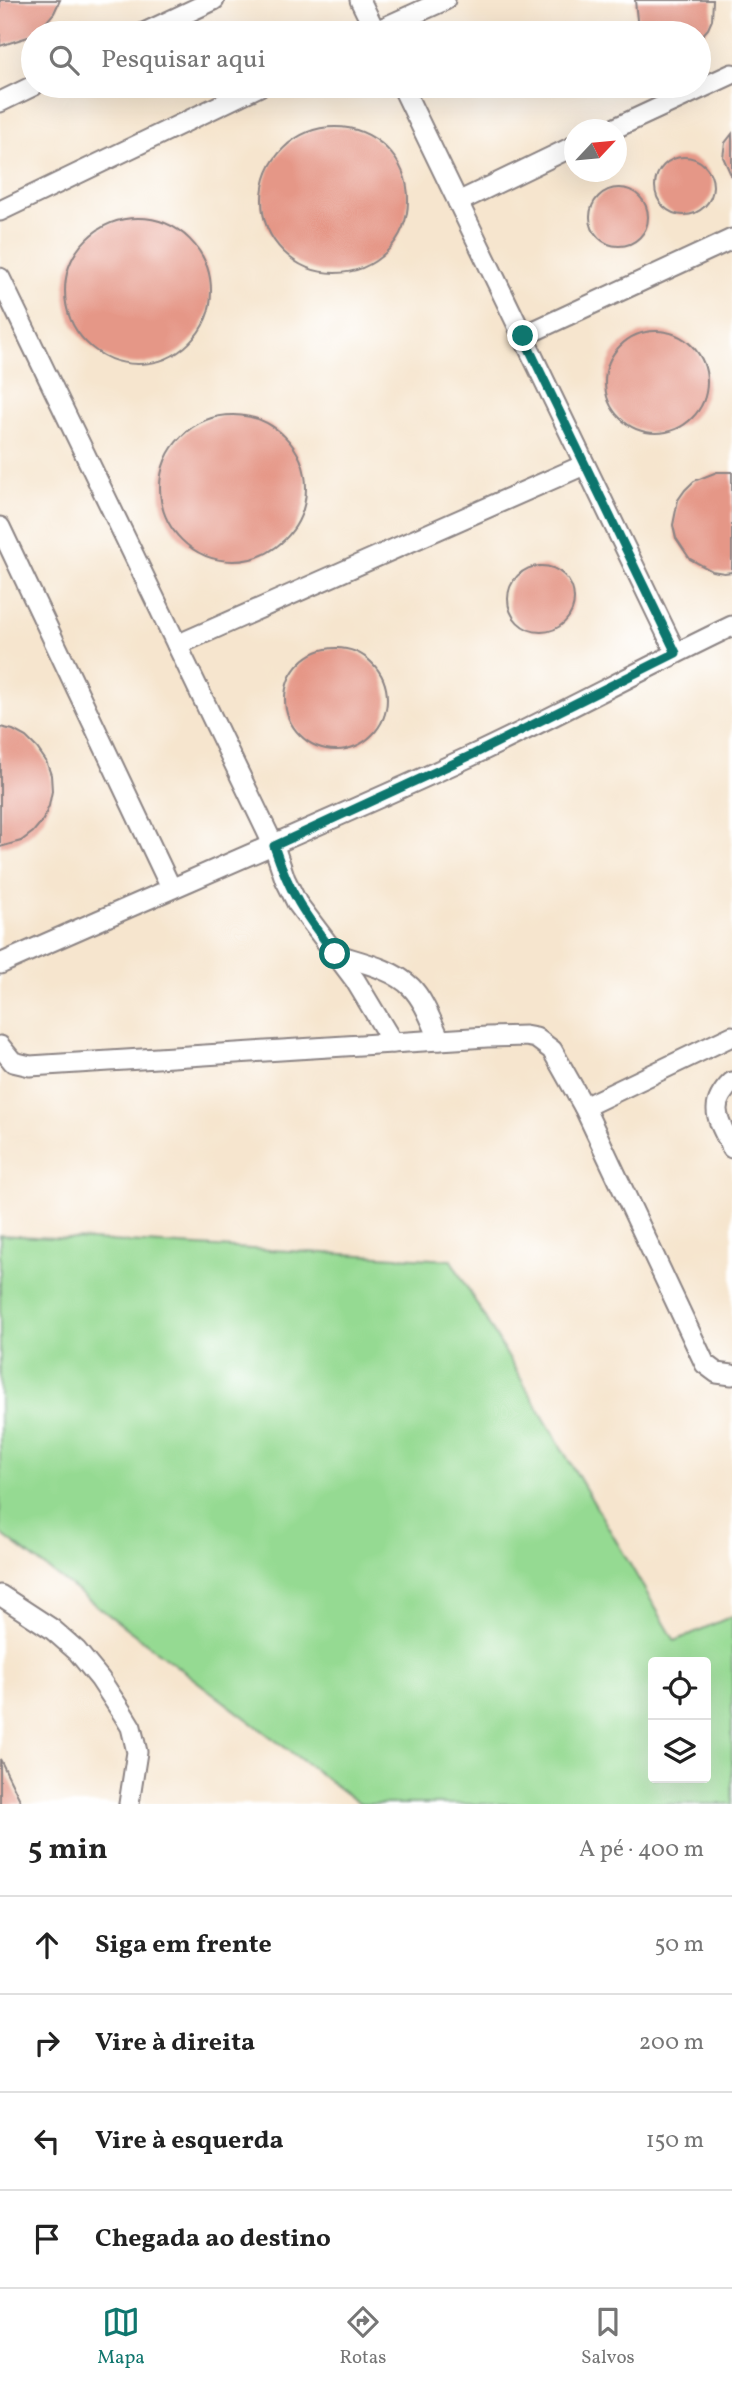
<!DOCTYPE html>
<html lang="pt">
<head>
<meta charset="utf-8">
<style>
  body { margin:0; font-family:Vollkorn,serif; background:#f6f6f6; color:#222 }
  .controls { position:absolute; right:21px; bottom:21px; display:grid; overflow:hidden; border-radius:7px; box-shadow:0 7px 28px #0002 }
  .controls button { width:63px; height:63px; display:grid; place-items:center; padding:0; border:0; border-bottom:2px solid #e0e0e0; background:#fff; color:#222; font:35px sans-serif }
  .compass { position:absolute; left:564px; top:119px; width:63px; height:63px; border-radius:50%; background:#fff; box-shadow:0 7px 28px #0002; rotate:64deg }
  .stop { position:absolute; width:21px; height:21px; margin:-16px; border:5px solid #0f766e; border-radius:50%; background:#fff }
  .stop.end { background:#0f766e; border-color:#fff; box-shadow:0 2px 7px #0008 }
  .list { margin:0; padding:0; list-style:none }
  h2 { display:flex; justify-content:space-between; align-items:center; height:91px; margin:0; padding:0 28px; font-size:30px }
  h2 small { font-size:23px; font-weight:400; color:#767676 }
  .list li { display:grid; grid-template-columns:46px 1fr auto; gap:21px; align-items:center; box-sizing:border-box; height:98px; padding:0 28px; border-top:2px solid #e0e0e0 }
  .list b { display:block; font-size:26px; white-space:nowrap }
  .list em { font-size:23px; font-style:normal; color:#767676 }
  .icon { flex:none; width:38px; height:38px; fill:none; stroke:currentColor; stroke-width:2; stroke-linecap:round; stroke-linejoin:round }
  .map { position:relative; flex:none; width:732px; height:1804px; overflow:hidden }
  .search { position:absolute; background:#fff; box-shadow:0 7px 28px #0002; left:21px; right:21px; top:21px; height:77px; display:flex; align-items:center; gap:18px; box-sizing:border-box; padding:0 24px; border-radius:38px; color:#767676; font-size:26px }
  .sheet { height:483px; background:#fff }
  nav { display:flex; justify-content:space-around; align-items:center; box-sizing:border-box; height:98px; border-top:2px solid #e0e0e0; background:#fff; font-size:19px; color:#767676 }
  nav a { display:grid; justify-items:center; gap:4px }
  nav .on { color:#0f766e }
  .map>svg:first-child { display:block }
  .green { fill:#95da92; stroke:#5c7e66; stroke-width:2; fill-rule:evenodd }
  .building { fill:#e59787 }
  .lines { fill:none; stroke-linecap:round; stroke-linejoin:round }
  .minor-casing { stroke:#8c8484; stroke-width:23 }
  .minor { stroke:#fff; stroke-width:19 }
  .route { stroke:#0f766e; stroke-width:9 }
</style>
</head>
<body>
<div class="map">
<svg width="732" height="1804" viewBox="0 0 732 1804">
  <rect width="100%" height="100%" fill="#fff"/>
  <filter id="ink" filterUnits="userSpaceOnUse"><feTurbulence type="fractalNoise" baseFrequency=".0143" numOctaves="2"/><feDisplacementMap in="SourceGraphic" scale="14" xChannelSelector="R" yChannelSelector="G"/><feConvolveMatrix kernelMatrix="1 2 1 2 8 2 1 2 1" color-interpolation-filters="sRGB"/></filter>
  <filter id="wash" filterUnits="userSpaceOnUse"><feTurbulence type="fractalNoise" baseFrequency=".00686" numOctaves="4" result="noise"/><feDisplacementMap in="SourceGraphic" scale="28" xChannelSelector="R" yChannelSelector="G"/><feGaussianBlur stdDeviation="1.57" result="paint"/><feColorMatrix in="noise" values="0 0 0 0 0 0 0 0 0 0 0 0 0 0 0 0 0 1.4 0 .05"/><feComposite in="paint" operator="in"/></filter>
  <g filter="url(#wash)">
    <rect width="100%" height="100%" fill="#f6e5ce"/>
    <path class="green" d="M0 1235 451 1260 675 1641 732 1616V1804H360L0 1533ZM653 1662H706V1778H653Z"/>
    <g id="blocks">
      <g class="building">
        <path d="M0 0H60L54 13 42 27 28 37 0 46Z"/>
        <path d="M635 0H713L712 20 708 29 699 39V33H644L637 20Z"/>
        <circle cx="335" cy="200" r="73"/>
        <path d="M732 134V177L723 157 725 143Z"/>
        <circle cx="684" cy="186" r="29"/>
        <circle cx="619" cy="217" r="29"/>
        <circle cx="138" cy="291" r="73"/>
        <circle cx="656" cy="382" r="51"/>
        <circle cx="233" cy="488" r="73"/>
        <path d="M717 472H732V572L724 573 712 571 690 559 676 538 673 525 678 500 685 490 694 481Z"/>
        <circle cx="541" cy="599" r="33"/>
        <circle cx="336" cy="699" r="51"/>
        <path d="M0 727 13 730 26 737 37 748 46 761 51 775 52 791 49 806 43 820 33 832 21 841 0 847Z"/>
        <path d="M0 1759 22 1804H0Z"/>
      </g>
    </g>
  </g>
  <g filter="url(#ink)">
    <use href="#blocks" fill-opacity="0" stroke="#8c8484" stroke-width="2"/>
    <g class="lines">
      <g class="minor-casing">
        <g id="minor">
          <path d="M360 0 376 33"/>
          <path d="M144 33 214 0"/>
          <path d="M372 33 445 0"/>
          <path d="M402 86 676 653"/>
          <path d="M0 102 33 86"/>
          <path d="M611 130 732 74"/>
          <path d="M458 202 574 146"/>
          <path d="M0 211 260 86"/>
          <path d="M0 278 274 846 285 879 297 903 355 980 393 1043"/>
          <path d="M523 336 732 239"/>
          <path d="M0 527 171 888"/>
          <path d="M177 645 584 465"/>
          <path d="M335 954C359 962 392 968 411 987 424 1000 432 1023 440 1040"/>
          <path d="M0 964C157 894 315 828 471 756 559 715 644 668 732 626"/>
          <path d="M0 1046 13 1062 30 1066 487 1037 525 1036 536 1038 552 1050 584 1107 705 1364 717 1373 732 1375"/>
          <path d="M732 1082C706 1107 719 1120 732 1148"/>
          <path d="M584 1107 732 1036"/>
          <path d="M0 1595 52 1629 77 1651 100 1679 123 1714 131 1727 137 1752 129 1804"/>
        </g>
      </g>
      <use href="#minor" class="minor"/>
    </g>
  </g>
  <g class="lines" filter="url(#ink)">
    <path class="route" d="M335 954C304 914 290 894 274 846L474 754 676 653 523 336"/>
  </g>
</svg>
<div class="controls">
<button><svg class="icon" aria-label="locate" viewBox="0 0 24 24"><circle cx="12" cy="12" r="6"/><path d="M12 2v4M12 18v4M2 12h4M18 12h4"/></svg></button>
<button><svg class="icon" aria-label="layers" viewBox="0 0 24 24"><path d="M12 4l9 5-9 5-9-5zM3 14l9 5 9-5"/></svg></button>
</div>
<svg class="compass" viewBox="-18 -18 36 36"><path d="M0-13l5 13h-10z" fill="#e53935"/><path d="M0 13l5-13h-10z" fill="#767676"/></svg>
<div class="stop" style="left:335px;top:954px"></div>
<div class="stop end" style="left:523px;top:336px"></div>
<div class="search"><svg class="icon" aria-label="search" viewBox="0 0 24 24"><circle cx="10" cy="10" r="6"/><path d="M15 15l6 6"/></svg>Pesquisar aqui</div>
</div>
<section class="sheet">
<h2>5 min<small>A pé · 400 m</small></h2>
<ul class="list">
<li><svg class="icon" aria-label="ahead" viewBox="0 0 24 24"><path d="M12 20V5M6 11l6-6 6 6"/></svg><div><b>Siga em frente</b></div><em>50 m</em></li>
<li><svg class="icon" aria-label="right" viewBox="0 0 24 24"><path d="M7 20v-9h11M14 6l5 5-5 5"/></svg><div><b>Vire à direita</b></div><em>200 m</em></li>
<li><svg class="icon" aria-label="left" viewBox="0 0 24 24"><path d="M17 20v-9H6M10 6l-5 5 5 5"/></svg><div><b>Vire à esquerda</b></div><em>150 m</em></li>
<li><svg class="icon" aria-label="arrive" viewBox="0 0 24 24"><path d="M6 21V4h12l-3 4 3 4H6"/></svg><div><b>Chegada ao destino</b></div></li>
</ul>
</section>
<nav>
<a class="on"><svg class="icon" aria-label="map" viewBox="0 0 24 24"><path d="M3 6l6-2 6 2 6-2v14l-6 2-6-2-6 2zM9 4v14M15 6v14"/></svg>Mapa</a>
<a><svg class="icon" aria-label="directions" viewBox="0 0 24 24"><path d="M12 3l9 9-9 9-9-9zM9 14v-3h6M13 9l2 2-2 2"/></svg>Rotas</a>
<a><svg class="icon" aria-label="saved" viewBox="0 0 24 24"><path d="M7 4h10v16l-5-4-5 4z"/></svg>Salvos</a>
</nav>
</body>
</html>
